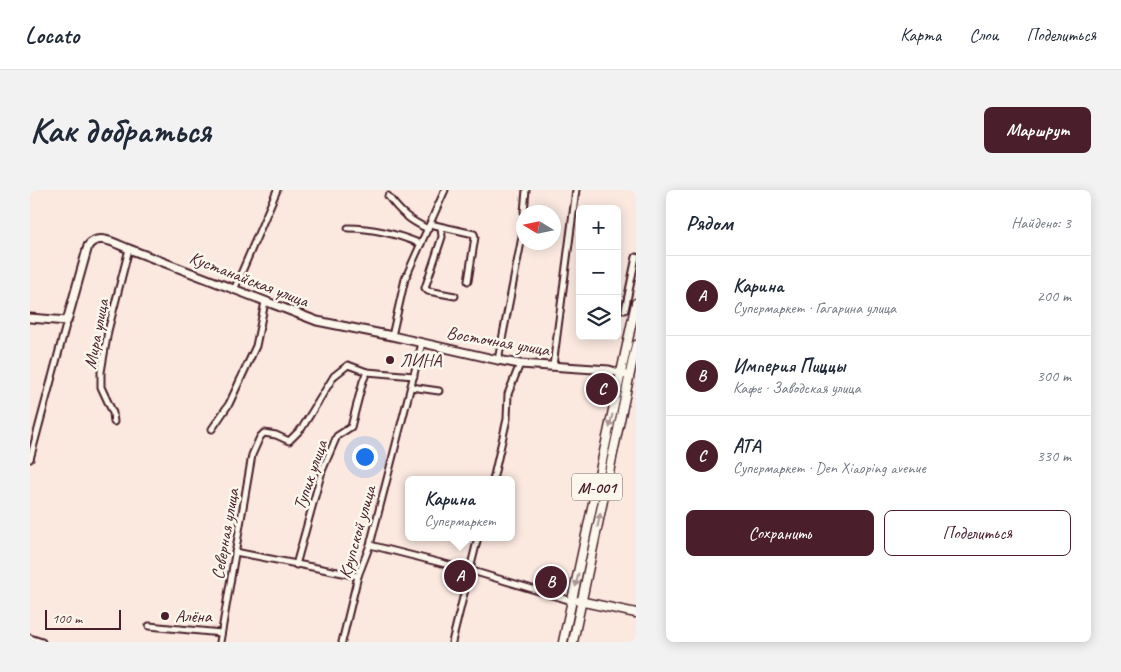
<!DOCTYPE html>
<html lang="ru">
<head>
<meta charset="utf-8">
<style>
  body { margin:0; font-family:Caveat,sans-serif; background:#f2f2f3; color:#1f2937 }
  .controls { position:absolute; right:15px; top:15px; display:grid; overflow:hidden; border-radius:8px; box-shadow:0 2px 12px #0003 }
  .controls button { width:45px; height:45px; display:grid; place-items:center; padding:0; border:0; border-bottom:1px solid #e0e1e3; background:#fff; color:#1f2937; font:25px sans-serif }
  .compass { position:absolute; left:486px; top:15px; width:45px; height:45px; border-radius:50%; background:#fff; box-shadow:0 2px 12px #0003; rotate:280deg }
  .scale { position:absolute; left:15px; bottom:12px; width:76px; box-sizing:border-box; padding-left:5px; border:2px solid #4a1f2b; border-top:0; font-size:14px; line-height:18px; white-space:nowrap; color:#4a1f2b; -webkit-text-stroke:4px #fbf7ec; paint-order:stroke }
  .you { position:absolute; left:334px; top:266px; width:18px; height:18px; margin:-12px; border:4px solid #fff; border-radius:50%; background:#1a73e8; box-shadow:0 0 0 8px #1a73e833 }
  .badge { display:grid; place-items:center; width:32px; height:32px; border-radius:50%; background:#4a1f2b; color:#fff; font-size:16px; font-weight:700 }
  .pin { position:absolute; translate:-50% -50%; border:2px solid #fff; box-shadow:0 1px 5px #0006 }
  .popup { position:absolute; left:375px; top:286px; width:110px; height:65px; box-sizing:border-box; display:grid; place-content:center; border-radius:8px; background:#fff; filter:drop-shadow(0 1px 4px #0005); font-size:16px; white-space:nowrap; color:#747a83 }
  .popup b { font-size:19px; color:#1f2937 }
  .popup::after { content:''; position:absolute; left:50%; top:100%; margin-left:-10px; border:10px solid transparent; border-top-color:#fff }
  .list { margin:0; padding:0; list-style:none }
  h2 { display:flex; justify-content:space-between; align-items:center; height:65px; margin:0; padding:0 20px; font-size:21px }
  h2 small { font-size:16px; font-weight:400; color:#747a83 }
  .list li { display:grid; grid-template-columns:32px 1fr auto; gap:15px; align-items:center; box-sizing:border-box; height:80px; padding:0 20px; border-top:1px solid #e0e1e3 }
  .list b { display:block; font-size:19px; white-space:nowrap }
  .list p { margin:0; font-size:16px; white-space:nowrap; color:#747a83 }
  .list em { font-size:16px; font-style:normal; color:#747a83 }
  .actions { display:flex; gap:10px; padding:15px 20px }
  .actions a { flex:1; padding:11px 0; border:1px solid #4a1f2b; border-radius:8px; text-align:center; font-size:18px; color:#4a1f2b }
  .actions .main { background:#4a1f2b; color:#fff }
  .icon { flex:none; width:28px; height:28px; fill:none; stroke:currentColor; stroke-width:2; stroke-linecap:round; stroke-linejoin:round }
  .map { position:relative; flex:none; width:606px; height:452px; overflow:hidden; border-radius:8px }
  header { display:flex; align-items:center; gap:30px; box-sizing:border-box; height:70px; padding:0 25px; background:#fff; border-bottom:1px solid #e0e1e3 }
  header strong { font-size:24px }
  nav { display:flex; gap:28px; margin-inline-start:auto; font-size:18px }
  .intro { display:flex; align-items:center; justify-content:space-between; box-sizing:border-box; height:120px; padding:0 30px }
  h1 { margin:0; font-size:35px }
  .button { padding:12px 22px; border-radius:8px; background:#4a1f2b; color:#fff; font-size:18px; font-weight:700 }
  main { display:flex; gap:30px; padding:0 30px }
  aside { flex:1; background:#fff; border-radius:8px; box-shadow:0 2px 12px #0003 }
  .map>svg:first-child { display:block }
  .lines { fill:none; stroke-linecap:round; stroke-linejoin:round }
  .street-casing { stroke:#4a1f2b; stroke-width:9 }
  .secondary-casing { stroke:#4a1f2b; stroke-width:11 }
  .primary-casing { stroke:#4a1f2b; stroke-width:11 }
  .street { stroke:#fbf7ec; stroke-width:5 }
  .secondary { stroke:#fbf7ec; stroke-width:7 }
  .primary { stroke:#fbf7ec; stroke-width:8 }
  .oneway { fill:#ab9695 }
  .poi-dot { fill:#4a1f2b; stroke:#fbf7ec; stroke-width:2 }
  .labels { text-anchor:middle; stroke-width:5; stroke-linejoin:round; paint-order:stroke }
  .shield { fill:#fbf7ec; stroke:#7f6065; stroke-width:1 }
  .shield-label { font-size:16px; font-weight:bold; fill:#4a1f2b }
  .street-label { font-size:18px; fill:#4a1f2b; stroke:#fbf7ec }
  .poi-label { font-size:18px; fill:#4a1f2b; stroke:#fbf7ec; text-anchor:start }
</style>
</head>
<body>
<header>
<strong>Locato</strong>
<nav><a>Карта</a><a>Слои</a><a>Поделиться</a></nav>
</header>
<div class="intro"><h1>Как добраться</h1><a class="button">Маршрут</a></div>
<main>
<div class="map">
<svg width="606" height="452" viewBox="0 0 606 452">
  <rect width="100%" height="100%" fill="#fbe9e0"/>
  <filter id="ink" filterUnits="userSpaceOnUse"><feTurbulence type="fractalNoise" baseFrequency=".02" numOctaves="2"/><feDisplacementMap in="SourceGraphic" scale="10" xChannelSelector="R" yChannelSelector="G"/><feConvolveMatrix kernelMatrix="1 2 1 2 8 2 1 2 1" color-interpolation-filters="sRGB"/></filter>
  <g filter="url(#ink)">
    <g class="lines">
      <g class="street-casing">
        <g id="street">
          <path d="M358 6C371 23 379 30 398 39"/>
          <path d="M494 22 496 0"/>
          <path d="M400 34 444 44 445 47 438 91"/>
          <path d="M411 37 412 47 395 98 398 101 425 106"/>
          <path d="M318 38C345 38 367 44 391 54"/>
          <path d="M204 100 247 0"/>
          <path d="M595 120 606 67"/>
          <path d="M362 146 375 89 415 0"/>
          <path d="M468 170 492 47 493 29"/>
          <path d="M523 176 546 0"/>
          <path d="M381 197 409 201"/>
          <path d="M84 232 83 223 71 197V182L78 141 99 59"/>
          <path d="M182 239 199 214 226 156 235 112"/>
          <path d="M0 269 37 131"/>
          <path d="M463 290 477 229 478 204 490 174"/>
          <path d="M340 355 439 380 542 411"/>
          <path d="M205 362 328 386"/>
          <path d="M266 375 292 281 307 246 321 237 333 191 337 182"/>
          <path d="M119 436 191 443"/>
          <path d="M0 448 12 452"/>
          <path d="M190 452 222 265 230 247 234 243 246 245 259 251 272 238 304 186 318 175 337 182 384 186"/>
          <path d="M312 452 328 386 340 355 392 153"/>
          <path d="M422 452 448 347"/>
        </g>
      </g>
      <g class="secondary-casing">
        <path id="secondary" d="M0 128 37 131 58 56C68 42 86 54 99 59L287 131 362 146 468 170 490 174 579 180 596 185"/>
      </g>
      <g class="primary-casing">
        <g id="primary">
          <path d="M549 411 606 423"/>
          <path d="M533 452 606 113"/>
          <path d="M543 452 606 155"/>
        </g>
      </g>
      <use href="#street" class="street"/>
      <use href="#secondary" class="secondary"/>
      <use href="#primary" class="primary"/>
    </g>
    <defs><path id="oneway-solid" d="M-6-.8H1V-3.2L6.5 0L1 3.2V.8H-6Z" transform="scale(1.25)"/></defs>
    <g class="oneway">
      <use href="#oneway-solid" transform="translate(581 231) rotate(102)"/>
      <use href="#oneway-solid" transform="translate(569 330) rotate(-78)"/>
      <use href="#oneway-solid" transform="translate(547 390) rotate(102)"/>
    </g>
  </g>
  <g class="poi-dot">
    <circle cx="360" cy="170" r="5"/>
    <circle cx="135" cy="426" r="5"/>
  </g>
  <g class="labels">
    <rect class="shield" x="542" y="283.5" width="50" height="27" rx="4"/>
    <g class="shield-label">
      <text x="567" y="303">M-001</text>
    </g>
    <g class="street-label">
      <text transform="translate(219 89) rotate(21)" y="6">Кустанайская улица</text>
      <text transform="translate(66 144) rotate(-79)" y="6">Мира улица</text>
      <text transform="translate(468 151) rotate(10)" y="6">Восточная улица</text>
      <text transform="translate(280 285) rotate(-71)" y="6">Тупик улица</text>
      <text transform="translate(327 342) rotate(-74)" y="6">Крупской улица</text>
      <text transform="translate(195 344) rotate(-80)" y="6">Северная улица</text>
    </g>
    <g class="poi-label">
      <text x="370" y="176">ЛИНА</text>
      <text x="145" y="432">Алёна</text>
    </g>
  </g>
</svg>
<div class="controls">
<button>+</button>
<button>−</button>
<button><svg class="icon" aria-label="layers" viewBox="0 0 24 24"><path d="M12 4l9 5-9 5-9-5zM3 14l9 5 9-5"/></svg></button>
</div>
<svg class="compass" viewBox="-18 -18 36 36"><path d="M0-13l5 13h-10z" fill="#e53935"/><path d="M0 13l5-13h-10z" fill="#747a83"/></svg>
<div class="scale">100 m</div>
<div class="you"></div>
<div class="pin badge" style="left:430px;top:386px">A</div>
<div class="popup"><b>Карина</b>Супермаркет</div>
<div class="pin badge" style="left:521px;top:392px">B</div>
<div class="pin badge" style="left:572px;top:199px">C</div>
</div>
<aside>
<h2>Рядом<small>Найдено: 3</small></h2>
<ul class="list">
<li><span class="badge">A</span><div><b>Карина</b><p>Супермаркет · Гагарина улица</p></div><em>200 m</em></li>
<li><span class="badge">B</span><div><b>Империя Пиццы</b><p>Кафе · Заводская улица</p></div><em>300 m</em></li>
<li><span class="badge">C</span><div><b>АТА</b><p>Супермаркет · Den Xiaoping avenue</p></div><em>330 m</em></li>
</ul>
<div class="actions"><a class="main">Сохранить</a><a>Поделиться</a></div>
</aside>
</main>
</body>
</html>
